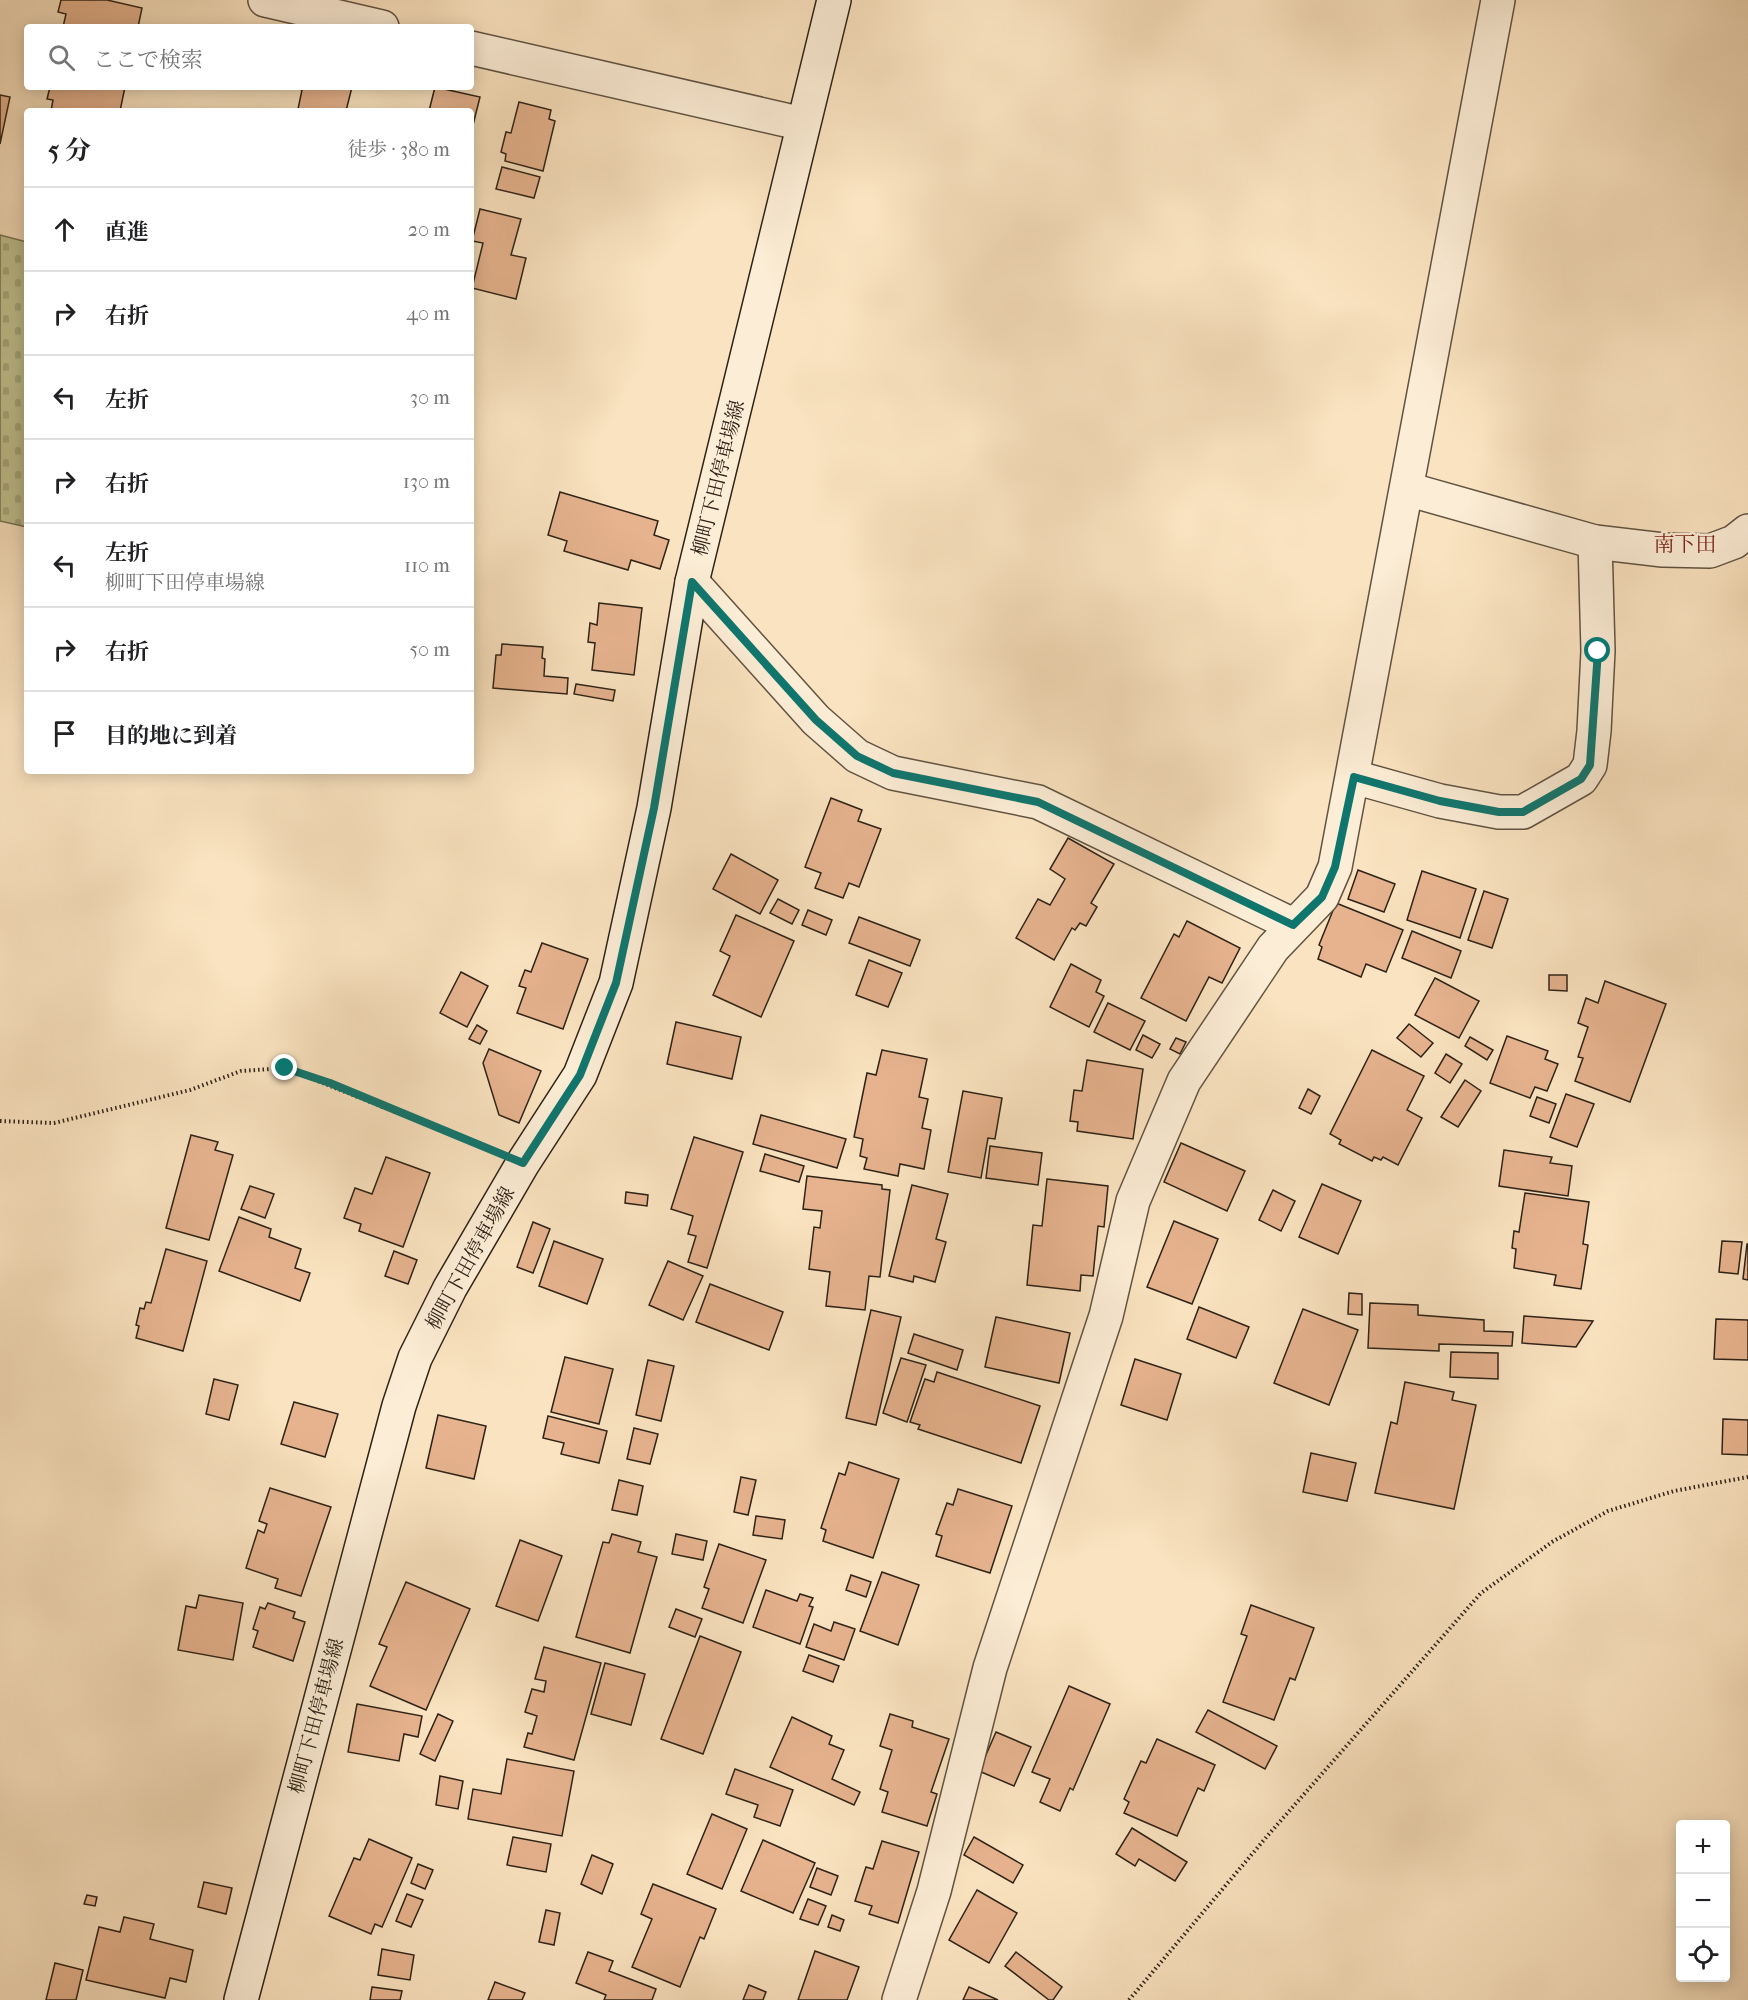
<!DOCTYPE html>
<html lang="ja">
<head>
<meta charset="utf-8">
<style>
  body { margin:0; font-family:"IM FELL French Canon","Noto Serif JP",serif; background:#f2f2f2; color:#202124 }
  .controls { position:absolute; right:18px; bottom:18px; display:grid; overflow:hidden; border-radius:6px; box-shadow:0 3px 15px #0003 }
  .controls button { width:54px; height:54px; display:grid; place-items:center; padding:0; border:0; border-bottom:2px solid #e0e0e0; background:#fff; color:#202124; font:30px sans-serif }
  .stop { position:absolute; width:18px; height:18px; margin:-14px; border:4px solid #0f766e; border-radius:50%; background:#fff }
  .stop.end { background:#0f766e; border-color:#fff; box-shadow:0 2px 6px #0008 }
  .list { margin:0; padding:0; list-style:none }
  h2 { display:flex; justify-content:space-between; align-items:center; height:78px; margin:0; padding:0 24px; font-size:26px }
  h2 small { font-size:20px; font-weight:400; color:#757577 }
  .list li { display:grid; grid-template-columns:39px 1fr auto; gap:18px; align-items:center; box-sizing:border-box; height:84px; padding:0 24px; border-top:2px solid #e0e0e0 }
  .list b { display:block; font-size:22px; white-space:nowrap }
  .list p { margin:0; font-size:20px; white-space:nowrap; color:#757577 }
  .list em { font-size:20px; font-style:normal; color:#757577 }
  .icon { flex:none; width:33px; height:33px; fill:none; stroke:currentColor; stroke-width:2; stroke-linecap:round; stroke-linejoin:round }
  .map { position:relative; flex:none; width:1748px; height:2000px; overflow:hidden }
  .search { position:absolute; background:#fff; box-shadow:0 3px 15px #0003; left:24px; top:24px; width:450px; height:66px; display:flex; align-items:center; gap:15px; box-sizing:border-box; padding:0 21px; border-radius:6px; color:#757577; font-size:22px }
  .panel { position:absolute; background:#fff; box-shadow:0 3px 15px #0003; left:24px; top:108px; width:450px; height:666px; border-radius:6px }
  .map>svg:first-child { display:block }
  .cemetery { fill:url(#cemetery-stones); stroke:#777354; stroke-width:1.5 }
  .building { fill:#e6b38e; stroke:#2e2318; stroke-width:1.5 }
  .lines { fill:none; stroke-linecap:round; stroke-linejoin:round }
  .street-casing { stroke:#615342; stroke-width:36 }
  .secondary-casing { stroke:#2e2318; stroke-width:36 }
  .path { stroke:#2e2318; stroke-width:4; stroke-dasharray:1.5 3; stroke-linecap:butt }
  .street { stroke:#fcedd6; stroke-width:33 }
  .secondary { stroke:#fcedd6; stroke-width:33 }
  .route { stroke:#0f766e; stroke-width:8 }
  .labels { text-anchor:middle; stroke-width:5; stroke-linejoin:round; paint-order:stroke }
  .street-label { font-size:20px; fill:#2e2318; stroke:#fcedd6 }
  .neighbourhood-label { font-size:21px; fill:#7a1f14; stroke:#fcedd6 }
</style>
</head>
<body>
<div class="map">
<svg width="1748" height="2000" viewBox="0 0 1748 2000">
  <defs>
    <pattern id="cemetery-stones" width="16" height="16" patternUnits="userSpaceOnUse" patternTransform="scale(1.5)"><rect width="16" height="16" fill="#c0c391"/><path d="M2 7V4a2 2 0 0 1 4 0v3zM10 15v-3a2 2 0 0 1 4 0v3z" fill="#a5a77c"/></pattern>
  </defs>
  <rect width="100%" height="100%" fill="#fae3c0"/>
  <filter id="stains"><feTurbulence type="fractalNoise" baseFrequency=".00333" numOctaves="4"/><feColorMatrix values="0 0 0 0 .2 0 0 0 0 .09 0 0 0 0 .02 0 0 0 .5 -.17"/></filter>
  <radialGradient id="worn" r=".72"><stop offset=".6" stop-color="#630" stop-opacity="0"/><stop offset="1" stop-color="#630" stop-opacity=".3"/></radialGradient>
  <path class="cemetery" d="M0 235 27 242V527L0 521Z"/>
  <g class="building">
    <path d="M61 0H107L142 8 138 27H63L66 14 58 12Z"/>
    <path d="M50 87H125L120 111H51L53 100 47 99Z"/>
    <path d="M294 87H352L346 111 298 109 302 90Z"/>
    <path d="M435 87 480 97 471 133V111H429Z"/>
    <path d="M0 95 10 97 0 144Z"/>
    <path d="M519 102 551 110 549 119 555 121 543 171 505 161 506 154 501 152 506 132 511 133Z"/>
    <path d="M502 167 540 177 534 198 496 189Z"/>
    <path d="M480 209 521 219 511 255 526 258 516 299 472 288 483 243 472 241Z"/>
    <path d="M560 492 658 521 654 535 669 540 660 569 631 560 628 570 564 551 567 541 548 535Z"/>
    <path d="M599 603 642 608 634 675 592 670 595 643 588 642 590 623 597 625Z"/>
    <path d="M502 644 543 647 542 658 545 659 544 676 568 678 567 694 493 688 496 655H501Z"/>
    <path d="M576 684 615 690 613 701 574 694Z"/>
    <path d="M831 798 862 810 858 821 881 829 859 887 849 883 843 898 815 888 821 873 805 867Z"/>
    <path d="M1068 838 1114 864 1091 903 1097 907 1086 926 1080 923 1075 930 1072 928 1054 960 1016 938 1038 899 1050 905 1065 879 1050 869Z"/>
    <path d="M731 854 778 880 760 914 713 889Z"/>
    <path d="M1358 870 1395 884 1384 912 1348 899Z"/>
    <path d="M1422 871 1476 889 1460 938 1407 920Z"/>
    <path d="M1484 891 1508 899 1492 948 1468 940Z"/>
    <path d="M778 899 799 910 792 924 770 913Z"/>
    <path d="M1336 903 1403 930 1386 972 1366 964 1361 977 1318 959 1322 947 1319 945Z"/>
    <path d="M808 910 832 920 826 935 802 925Z"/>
    <path d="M736 915 794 941 761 1017 713 995 730 956 720 951Z"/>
    <path d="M859 917 920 940 910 966 849 943Z"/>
    <path d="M1187 921 1240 948 1222 983 1209 977 1186 1021 1141 998 1174 934 1179 937Z"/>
    <path d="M1412 931 1461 951 1451 978 1402 958Z"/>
    <path d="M542 943 588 959 563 1029 517 1013 526 988 519 986 525 970 531 972Z"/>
    <path d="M869 960 902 973 888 1007 856 995Z"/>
    <path d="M1071 964 1101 980 1096 992 1104 996 1089 1027 1050 1007Z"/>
    <path d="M461 972 488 986 467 1027 440 1013Z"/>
    <path d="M1549 975H1567V991L1549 990Z"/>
    <path d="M1435 978 1479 1001 1459 1038 1415 1015Z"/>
    <path d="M1605 981 1666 1004 1630 1102 1575 1081 1583 1058 1578 1057 1588 1027 1578 1023 1586 998 1598 1003Z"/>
    <path d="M1108 1003 1145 1021 1130 1050 1094 1032Z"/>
    <path d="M676 1022 741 1037 732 1079 667 1064Z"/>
    <path d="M1409 1024 1433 1043 1421 1057 1397 1038Z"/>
    <path d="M477 1025 487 1031 480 1044 469 1039Z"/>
    <path d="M1143 1035 1160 1044 1152 1058 1136 1050Z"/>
    <path d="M1507 1036 1548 1051 1545 1059 1558 1064 1547 1091 1535 1087 1530 1098 1490 1083Z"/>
    <path d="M1470 1037 1493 1050 1487 1060 1465 1046Z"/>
    <path d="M1176 1038 1186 1042 1180 1054 1170 1049Z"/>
    <path d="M489 1049 541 1071 519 1123 499 1115 483 1063Z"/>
    <path d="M882 1050 927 1059 919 1097 928 1099 922 1128 931 1130 924 1169 900 1164 898 1176 864 1169 867 1158 860 1156 863 1139 854 1137 867 1073 876 1075Z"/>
    <path d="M1372 1050 1424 1076 1407 1110 1422 1118 1398 1165 1383 1157 1381 1160 1374 1157 1372 1161 1339 1144 1341 1140 1330 1134Z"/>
    <path d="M1446 1054 1462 1064 1450 1083 1435 1073Z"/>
    <path d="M1087 1060 1143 1069 1133 1139 1077 1131 1078 1122 1070 1121 1074 1090 1082 1091Z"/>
    <path d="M1465 1080 1481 1091 1458 1127 1441 1117Z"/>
    <path d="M1308 1089 1320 1096 1311 1114 1299 1108Z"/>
    <path d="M963 1091 1002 1098 995 1139 988 1138 981 1178 948 1172Z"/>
    <path d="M1566 1094 1594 1104 1577 1147 1550 1137Z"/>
    <path d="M1537 1097 1556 1104 1549 1123 1530 1116Z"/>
    <path d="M761 1115 846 1139 837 1168 753 1144Z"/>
    <path d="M191 1135 218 1142 215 1150 233 1155 209 1240 166 1228Z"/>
    <path d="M694 1137 743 1152 707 1268 688 1262 696 1236 688 1234 693 1216 671 1209Z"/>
    <path d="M1181 1143 1245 1171 1227 1211 1164 1182Z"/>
    <path d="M990 1146 1042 1153 1038 1185 986 1178Z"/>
    <path d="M1504 1150 1552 1157 1550 1163 1572 1166 1568 1196 1499 1186Z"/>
    <path d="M765 1154 804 1166 799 1182 760 1171Z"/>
    <path d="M386 1157 430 1173 403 1247 359 1231 361 1224 344 1218 355 1188 372 1194Z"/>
    <path d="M807 1176 882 1185V1189L890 1190 880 1277 869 1276 865 1310 826 1306 830 1272 809 1269 814 1227 820 1228 822 1211 803 1209Z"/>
    <path d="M1047 1179 1108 1186 1104 1227 1098 1226 1093 1276 1081 1275 1080 1291 1027 1285 1033 1225 1042 1226Z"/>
    <path d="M1322 1184 1361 1201 1338 1254 1299 1237Z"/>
    <path d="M912 1185 948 1194 936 1239 946 1242 935 1282 914 1276 913 1282 889 1276Z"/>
    <path d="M250 1186 274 1194 265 1218 241 1209Z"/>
    <path d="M1273 1190 1295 1201 1281 1231 1259 1220Z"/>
    <path d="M626 1192 648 1195 647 1206 625 1203Z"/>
    <path d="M1525 1193 1589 1202 1583 1244 1588 1245 1581 1289 1554 1285 1556 1275 1514 1268 1516 1249 1512 1248 1514 1231 1519 1232Z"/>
    <path d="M239 1217 271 1229 269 1237 301 1249 295 1268 310 1273 300 1301 219 1271Z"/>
    <path d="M1174 1221 1218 1239 1192 1304 1147 1287Z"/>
    <path d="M533 1222 550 1229 533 1273 517 1267Z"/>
    <path d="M554 1241 603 1259 587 1304 539 1286Z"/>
    <path d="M1722 1241 1742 1242 1738 1274 1719 1272Z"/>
    <path d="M1747 1244H1748V1280L1743 1279Z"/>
    <path d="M166 1249 207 1261 183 1351 136 1338 139 1326 136 1325 140 1308 144 1309 146 1302 151 1303Z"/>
    <path d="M394 1251 417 1260 408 1284 385 1276Z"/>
    <path d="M668 1261 703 1276 683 1320 649 1305Z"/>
    <path d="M710 1284 783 1312 769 1350 696 1322Z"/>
    <path d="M1349 1293 1362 1294V1315L1348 1314Z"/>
    <path d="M1370 1303 1418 1305V1315L1484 1320V1331L1513 1332 1512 1346 1439 1344V1351L1368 1348Z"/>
    <path d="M1199 1307 1249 1327 1236 1358 1187 1339Z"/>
    <path d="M1303 1309 1358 1330 1329 1405 1274 1383Z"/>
    <path d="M871 1310 901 1317 876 1425 846 1418Z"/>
    <path d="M1524 1316 1578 1320 1593 1321 1576 1347 1522 1343Z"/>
    <path d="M996 1317 1070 1333 1059 1383 985 1367Z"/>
    <path d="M1716 1319 1748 1320V1360L1714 1359Z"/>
    <path d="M914 1334 963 1350 957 1370 908 1353Z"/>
    <path d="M1451 1352 1498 1353V1379L1450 1377Z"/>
    <path d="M565 1357 613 1369 599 1424 551 1412Z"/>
    <path d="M901 1358 926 1365 907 1422 883 1413Z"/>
    <path d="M1135 1359 1181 1374 1167 1420 1121 1405Z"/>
    <path d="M648 1360 674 1366 661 1421 636 1415Z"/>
    <path d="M937 1372 1040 1406 1021 1463 918 1429 920 1425 910 1422 925 1379 934 1382Z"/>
    <path d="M214 1379 238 1385 229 1420 206 1414Z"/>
    <path d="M1405 1382 1454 1392 1452 1400 1476 1405 1454 1509 1375 1493 1391 1422 1397 1424Z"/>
    <path d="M294 1402 338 1414 325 1457 281 1444Z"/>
    <path d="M438 1415 486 1426 474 1479 426 1468Z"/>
    <path d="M548 1416 607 1431 599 1463 561 1454 564 1443 543 1438Z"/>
    <path d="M1723 1419 1748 1420V1455L1722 1454Z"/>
    <path d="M634 1428 658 1434 650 1464 627 1459Z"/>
    <path d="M1311 1453 1356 1463 1347 1501 1303 1492Z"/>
    <path d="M849 1462 899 1479 873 1558 823 1541 826 1530 821 1528 839 1473 845 1475Z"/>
    <path d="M741 1477 756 1480 748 1515 734 1512Z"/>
    <path d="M619 1480 643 1486 637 1515 612 1510Z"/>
    <path d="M270 1488 331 1507 301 1596 275 1588 278 1579 246 1568 258 1530 264 1533 267 1524 259 1521Z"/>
    <path d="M958 1489 1012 1506 990 1573 936 1556 942 1536 936 1534 947 1503 953 1505Z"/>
    <path d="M756 1516 785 1520 782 1539 753 1535Z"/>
    <path d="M612 1534 641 1542 638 1552 657 1557 630 1653 576 1637 603 1542 609 1543Z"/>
    <path d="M676 1534 707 1541 703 1560 672 1554Z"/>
    <path d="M520 1540 562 1556 538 1621 496 1606Z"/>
    <path d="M719 1544 766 1560 743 1623 702 1608 709 1589 704 1587Z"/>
    <path d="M882 1572 919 1585 898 1645 860 1631Z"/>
    <path d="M851 1575 871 1582 866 1597 846 1590Z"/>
    <path d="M406 1582 470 1609 426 1710 370 1686 387 1647 379 1644Z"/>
    <path d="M766 1590 797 1601 800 1594 813 1598 809 1606 813 1607 800 1644 753 1627Z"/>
    <path d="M199 1595 243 1603 233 1660 178 1650 186 1606 196 1608Z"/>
    <path d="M268 1603 295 1612 293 1618 305 1622 293 1661 253 1647 258 1631 253 1629 260 1607 265 1609Z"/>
    <path d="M1251 1605 1314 1628 1295 1680 1290 1678 1274 1720 1223 1702 1247 1636 1241 1634Z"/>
    <path d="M676 1609 702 1619 695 1637 669 1627Z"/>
    <path d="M834 1622 855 1629 844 1660 806 1647 814 1624 831 1631Z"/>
    <path d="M700 1636 741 1652 703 1754 661 1739Z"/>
    <path d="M544 1647 601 1663 574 1760 524 1747 528 1733 532 1734 537 1716 525 1712 532 1689 544 1692 546 1681 535 1679Z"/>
    <path d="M809 1655 839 1666 833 1682 803 1671Z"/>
    <path d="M605 1663 645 1674 631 1725 591 1714Z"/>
    <path d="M1069 1686 1110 1704 1073 1790 1070 1788 1060 1811 1040 1802 1050 1779 1032 1772Z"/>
    <path d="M357 1704 422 1716 418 1737 404 1734 399 1761 348 1752Z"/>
    <path d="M1208 1710 1277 1746 1265 1769 1196 1732Z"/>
    <path d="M438 1714 453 1721 435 1761 420 1754Z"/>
    <path d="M890 1714 913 1721 912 1727 949 1739 931 1792 937 1794 927 1826 882 1812 888 1792 880 1789 892 1750 880 1746Z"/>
    <path d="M792 1717 832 1736 829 1744 844 1750 832 1779 860 1792 854 1805 770 1767Z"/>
    <path d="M996 1732 1031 1747 1014 1786 979 1771Z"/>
    <path d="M1157 1739 1215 1765 1204 1791 1198 1788 1177 1836 1124 1813 1129 1802 1124 1799 1141 1761 1146 1763Z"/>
    <path d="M507 1759 574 1771 562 1836 468 1819 473 1789 501 1794Z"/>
    <path d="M735 1769 793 1790 780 1826 754 1817 758 1805 726 1794Z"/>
    <path d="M440 1776 463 1781 458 1809 436 1805Z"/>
    <path d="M712 1814 747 1829 722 1889 687 1874Z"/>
    <path d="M1132 1828 1187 1862 1175 1881 1139 1859 1135 1866 1116 1854Z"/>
    <path d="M513 1837 551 1844 546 1872 507 1865Z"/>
    <path d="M974 1837 1023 1865 1013 1883 964 1855Z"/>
    <path d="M369 1839 412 1858 382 1927 375 1924 371 1934 329 1916 354 1858 360 1860Z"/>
    <path d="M763 1840 815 1863 793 1913 741 1891Z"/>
    <path d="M882 1841 919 1852 898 1923 869 1914 872 1906 855 1901 866 1867 873 1869Z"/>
    <path d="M592 1855 613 1864 602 1894 581 1884Z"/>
    <path d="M418 1864 433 1870 425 1889 411 1883Z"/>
    <path d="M817 1868 838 1876 831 1895 810 1887Z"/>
    <path d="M204 1882 232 1888 226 1914 198 1907Z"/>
    <path d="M653 1884 716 1909 704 1939 700 1937 680 1987 632 1967 652 1919 641 1914Z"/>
    <path d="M977 1890 1017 1913 989 1963 949 1940Z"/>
    <path d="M407 1894 423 1900 411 1927 396 1921Z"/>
    <path d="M87 1895 97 1897 95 1906 84 1904Z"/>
    <path d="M808 1899 826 1906 818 1925 800 1919Z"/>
    <path d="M546 1910 560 1913 554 1945 539 1942Z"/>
    <path d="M832 1915 844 1920 840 1931 828 1927Z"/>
    <path d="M124 1917 154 1924 150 1939 193 1950 186 1982 170 1978 165 1998 86 1980 99 1927 120 1932Z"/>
    <path d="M382 1949 414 1955 410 1980 378 1975Z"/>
    <path d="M815 1951 859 1967 847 2000H798Z"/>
    <path d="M588 1952 613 1961 609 1971 656 1989 652 2000H604L606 1995 576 1983Z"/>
    <path d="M1016 1952 1062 1987 1053 2000H1049L1005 1966Z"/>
    <path d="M55 1963 83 1970 76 2000H46Z"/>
    <path d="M495 1982 525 1993 522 2000H488Z"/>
    <path d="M749 1985 766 1992 763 2000H743Z"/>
    <path d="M372 1987 402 1991 400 2000H370Z"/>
    <path d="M969 1987 998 2000H963Z"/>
  </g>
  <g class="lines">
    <g class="street-casing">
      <g id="street">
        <path d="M265 0 382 27"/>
        <path d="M471 48 803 124"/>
        <path d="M1407 489 1595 542 1663 550 1710 551 1734 542 1748 531"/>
        <path d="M692 582 816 720 857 756 893 773 1038 802 1293 925"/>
        <path d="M1354 777 1440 801 1499 812H1523L1581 779 1590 765 1594 731 1598 651 1595 542"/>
        <path d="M899 2000 934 1891 990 1668 1106 1316 1133 1201 1184 1081 1273 948 1322 897 1335 867 1498 0"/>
      </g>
    </g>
    <g class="secondary-casing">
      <path id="secondary" d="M241 2000 399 1406 415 1358 450 1288 523 1163 580 1075 616 983 654 808 692 582 834 0"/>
    </g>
    <g class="path">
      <path d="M0 1121 54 1123 190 1090 241 1071 285 1068 491 1150"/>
      <path d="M1129 2000 1269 1834 1481 1593 1552 1542 1608 1511 1674 1491 1748 1477"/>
    </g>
    <use href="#street" class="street"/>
    <use href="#secondary" class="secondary"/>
  </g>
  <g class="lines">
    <path class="route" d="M285 1068 330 1083 523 1163 580 1075 616 983 654 808 692 582 816 720 857 756 893 773 1038 802 1293 925 1322 897 1335 867 1354 777 1440 801 1499 812H1523L1581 779 1590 765 1598 651"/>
  </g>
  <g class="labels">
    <g class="street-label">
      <text transform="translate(718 478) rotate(-76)" y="7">柳町下田停車場線</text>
      <text transform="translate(470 1258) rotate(-61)" y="7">柳町下田停車場線</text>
      <text transform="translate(316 1716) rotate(-75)" y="7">柳町下田停車場線</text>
    </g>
    <g class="neighbourhood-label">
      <text x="1685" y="551">南下田</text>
    </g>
  </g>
  <rect width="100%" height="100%" filter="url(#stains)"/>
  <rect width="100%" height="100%" fill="url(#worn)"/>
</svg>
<div class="controls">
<button>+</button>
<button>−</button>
<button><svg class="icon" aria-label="locate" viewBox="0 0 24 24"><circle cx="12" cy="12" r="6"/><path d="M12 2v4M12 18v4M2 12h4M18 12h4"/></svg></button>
</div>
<div class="stop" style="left:1598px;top:651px"></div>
<div class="stop end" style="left:285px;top:1068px"></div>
<div class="search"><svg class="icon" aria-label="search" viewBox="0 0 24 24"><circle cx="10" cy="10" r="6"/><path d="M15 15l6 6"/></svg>ここで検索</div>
<section class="panel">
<h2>5 分<small>徒歩 · 380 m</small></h2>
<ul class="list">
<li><svg class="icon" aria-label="ahead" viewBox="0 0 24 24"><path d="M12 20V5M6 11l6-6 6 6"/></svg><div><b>直進</b></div><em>20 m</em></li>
<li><svg class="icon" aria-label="right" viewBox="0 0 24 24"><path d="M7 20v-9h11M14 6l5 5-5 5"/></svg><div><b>右折</b></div><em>40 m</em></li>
<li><svg class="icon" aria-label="left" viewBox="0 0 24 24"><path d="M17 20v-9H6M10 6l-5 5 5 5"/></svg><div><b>左折</b></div><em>30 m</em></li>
<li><svg class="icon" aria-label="right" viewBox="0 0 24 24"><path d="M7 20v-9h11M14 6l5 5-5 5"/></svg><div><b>右折</b></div><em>130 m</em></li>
<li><svg class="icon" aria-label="left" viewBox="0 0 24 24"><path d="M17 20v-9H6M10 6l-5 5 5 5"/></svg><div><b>左折</b><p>柳町下田停車場線</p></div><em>110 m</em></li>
<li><svg class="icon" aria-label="right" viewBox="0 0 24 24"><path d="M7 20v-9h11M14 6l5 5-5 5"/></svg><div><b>右折</b></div><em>50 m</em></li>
<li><svg class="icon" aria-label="arrive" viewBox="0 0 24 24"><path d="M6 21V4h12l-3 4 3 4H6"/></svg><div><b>目的地に到着</b></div></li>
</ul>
</section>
</div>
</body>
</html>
